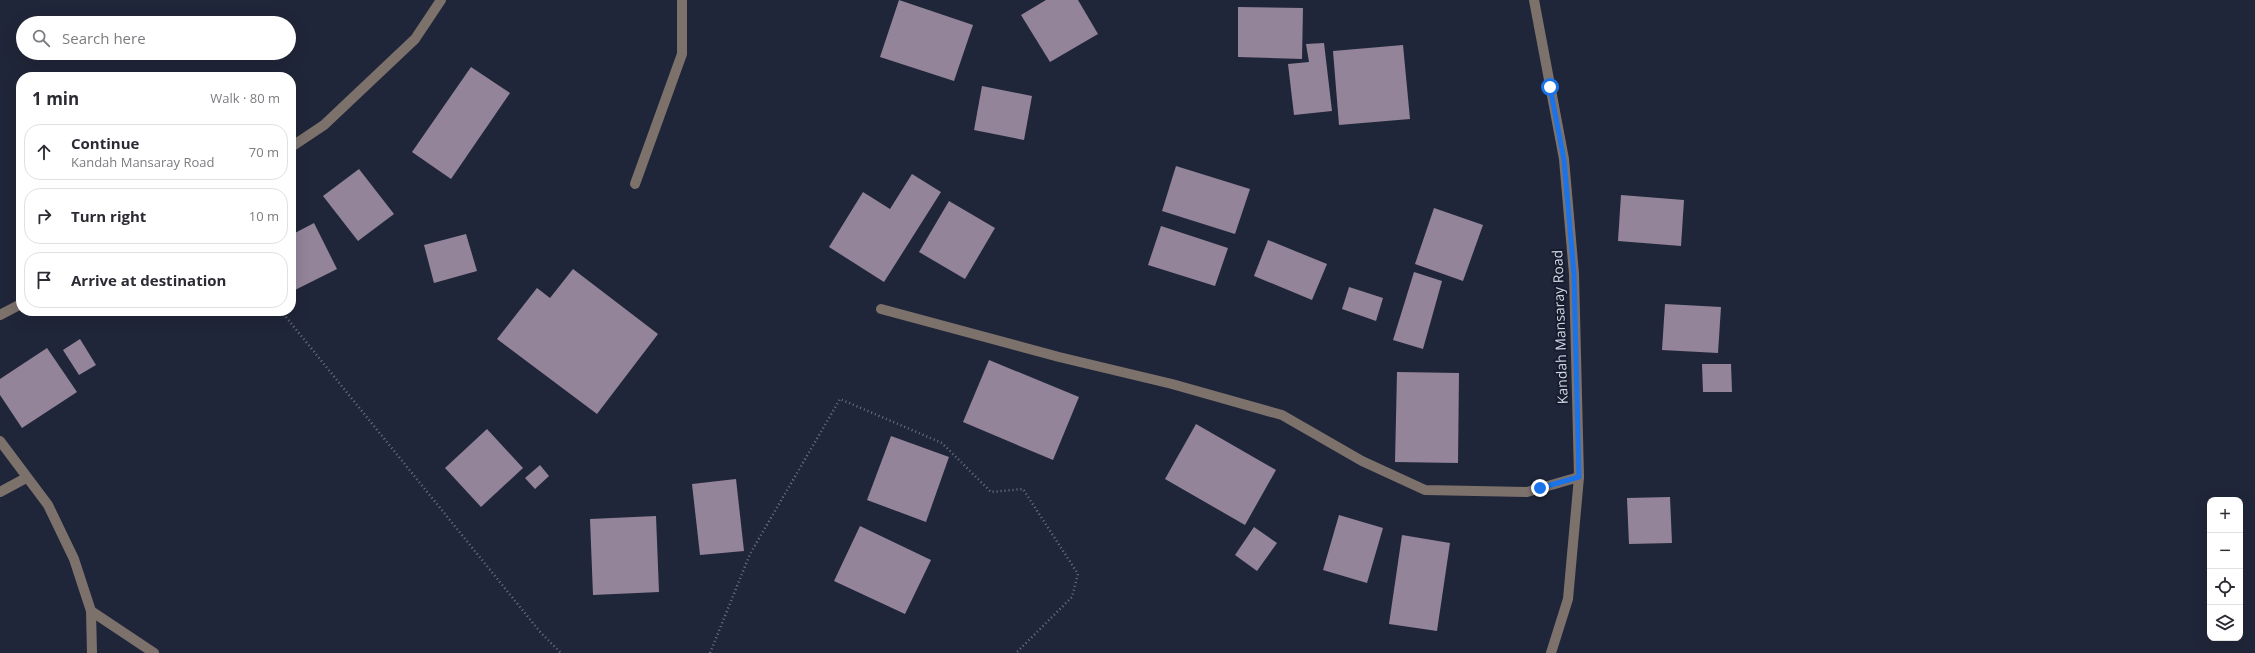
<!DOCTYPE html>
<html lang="en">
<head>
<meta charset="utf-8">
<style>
  body { margin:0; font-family:"Open Sans",sans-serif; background:#f7f7f7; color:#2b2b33 }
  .controls { position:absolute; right:12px; bottom:12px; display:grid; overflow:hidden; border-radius:8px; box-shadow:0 4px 16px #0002 }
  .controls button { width:36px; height:36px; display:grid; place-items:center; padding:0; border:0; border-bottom:1px solid #e1e1e2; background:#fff; color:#2b2b33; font:20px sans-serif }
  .stop { position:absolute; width:12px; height:12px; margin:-9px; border:3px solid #1a73e8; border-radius:50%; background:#fff }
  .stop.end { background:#1a73e8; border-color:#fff; box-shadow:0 1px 4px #0008 }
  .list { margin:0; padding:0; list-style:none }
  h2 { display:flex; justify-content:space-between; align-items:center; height:52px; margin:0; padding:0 16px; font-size:17px }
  h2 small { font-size:13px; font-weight:400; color:#7c7c81 }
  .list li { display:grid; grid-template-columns:26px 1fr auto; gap:12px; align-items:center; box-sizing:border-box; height:56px; margin:0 8px 8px; padding:0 8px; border:1px solid #e1e1e2; border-radius:16px }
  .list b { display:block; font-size:15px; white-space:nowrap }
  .list p { margin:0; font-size:13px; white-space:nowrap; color:#7c7c81 }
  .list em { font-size:13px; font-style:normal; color:#7c7c81 }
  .icon { flex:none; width:22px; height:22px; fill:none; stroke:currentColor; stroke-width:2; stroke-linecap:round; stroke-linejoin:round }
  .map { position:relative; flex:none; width:2255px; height:653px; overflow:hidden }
  .search { position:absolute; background:#fff; box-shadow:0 4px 16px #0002; left:16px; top:16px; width:280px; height:44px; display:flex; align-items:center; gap:10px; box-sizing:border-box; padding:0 14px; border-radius:22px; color:#7c7c81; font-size:15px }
  .panel { position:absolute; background:#fff; box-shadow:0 4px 16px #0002; left:16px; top:72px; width:280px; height:244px; border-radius:16px }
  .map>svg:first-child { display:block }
  .building { fill:#938499 }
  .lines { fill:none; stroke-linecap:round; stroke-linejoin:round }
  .path { stroke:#6d7283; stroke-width:2.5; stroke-dasharray:1 3; stroke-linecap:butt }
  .minor { stroke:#7d716c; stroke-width:10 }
  .route { stroke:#1a73e8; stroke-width:5 }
  .labels { text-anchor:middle; stroke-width:4; stroke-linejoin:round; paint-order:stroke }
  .street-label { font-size:14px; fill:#d2d6e3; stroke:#171d2f }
</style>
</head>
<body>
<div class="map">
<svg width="2255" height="653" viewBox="0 0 2255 653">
  <rect width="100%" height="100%" fill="#202639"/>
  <g class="building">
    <path d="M899 0 973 25 954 81 880 57Z"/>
    <path d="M1046 0H1078L1098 34 1050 62 1021 15Z"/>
    <path d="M1238 7 1303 8 1302 59 1238 57Z"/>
    <path d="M1324 43 1332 111 1294 115 1288 64 1309 62 1306 44Z"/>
    <path d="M1403 45 1410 119 1339 125 1333 51Z"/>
    <path d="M471 67 510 93 451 179 412 152Z"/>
    <path d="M982 86 1032 96 1024 140 974 130Z"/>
    <path d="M1176 166 1250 189 1235 234 1162 211Z"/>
    <path d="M359 169 394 214 358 241 323 196Z"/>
    <path d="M912 174 941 192 884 282 829 247 863 192 890 209Z"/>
    <path d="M1621 195 1684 200 1681 246 1618 241Z"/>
    <path d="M949 201 995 228 965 279 919 252Z"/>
    <path d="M1434 208 1483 225 1463 281 1415 264Z"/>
    <path d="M314 223 337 269 291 292V235Z"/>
    <path d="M1161 226 1228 248 1215 286 1148 265Z"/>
    <path d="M466 234 477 271 434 283 424 245Z"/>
    <path d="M1268 240 1327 264 1312 300 1254 276Z"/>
    <path d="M573 269 658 334 597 414 497 339 537 288 550 298Z"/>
    <path d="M1414 272 1442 281 1423 349 1393 340Z"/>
    <path d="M1349 287 1383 298 1376 321 1342 309Z"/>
    <path d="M1665 304 1721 307 1718 353 1662 350Z"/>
    <path d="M80 339 96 365 79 375 63 350Z"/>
    <path d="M47 348 77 392 22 428 0 395V379Z"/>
    <path d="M989 360 1079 397 1053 460 963 422Z"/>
    <path d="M1702 364H1731L1732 392H1703Z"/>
    <path d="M1397 372 1459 373 1458 463 1395 462Z"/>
    <path d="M1196 424 1276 470 1245 525 1165 479Z"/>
    <path d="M487 429 523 468 481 507 445 468Z"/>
    <path d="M891 436 949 457 926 522 867 500Z"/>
    <path d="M540 465 549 476 535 489 525 478Z"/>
    <path d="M736 479 744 551 700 555 692 484Z"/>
    <path d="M1670 497 1672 543 1629 544 1627 498Z"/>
    <path d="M1339 515 1383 528 1367 583 1323 570Z"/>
    <path d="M656 516 659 592 593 595 590 519Z"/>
    <path d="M860 526 931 560 905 614 834 581Z"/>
    <path d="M1254 527 1277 543 1257 571 1235 555Z"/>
    <path d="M1402 535 1450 543 1437 631 1389 624Z"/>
  </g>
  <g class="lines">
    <g class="path">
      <path d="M286 317 541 633 561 653"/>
      <path d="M710 653 750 554 840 399 942 443 991 492 1023 489 1078 574 1072 597 1016 653"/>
    </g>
    <g class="minor">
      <path d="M1534 0 1564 159 1574 274 1579 477 1568 599 1551 653"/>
      <path d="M291 147 324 125 415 39 441 0"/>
      <path d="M635 184 682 54V0"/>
      <path d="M881 309 1059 357 1172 384 1282 415 1362 461 1425 490 1527 492 1579 477"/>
      <path d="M0 315 21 304"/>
      <path d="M0 441 48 505 74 559 91 611 92 653"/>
      <path d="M0 492 26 478"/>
      <path d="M91 611 154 653"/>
    </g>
  </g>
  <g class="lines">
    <path class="route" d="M1540 488 1579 477 1574 274 1564 160 1550 87"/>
  </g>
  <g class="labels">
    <g class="street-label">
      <text transform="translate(1560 327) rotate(-92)" y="5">Kandah Mansaray Road</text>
    </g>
  </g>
</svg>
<div class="controls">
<button>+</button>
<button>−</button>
<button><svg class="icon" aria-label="locate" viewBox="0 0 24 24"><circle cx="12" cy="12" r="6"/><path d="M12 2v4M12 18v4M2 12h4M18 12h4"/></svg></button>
<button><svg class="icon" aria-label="layers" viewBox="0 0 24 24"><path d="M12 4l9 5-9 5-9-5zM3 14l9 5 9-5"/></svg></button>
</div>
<div class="stop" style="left:1550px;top:87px"></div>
<div class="stop end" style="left:1540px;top:488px"></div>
<div class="search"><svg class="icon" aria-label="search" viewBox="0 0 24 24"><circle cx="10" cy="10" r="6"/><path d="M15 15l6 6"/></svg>Search here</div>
<section class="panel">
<h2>1 min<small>Walk · 80 m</small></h2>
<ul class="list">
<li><svg class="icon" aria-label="ahead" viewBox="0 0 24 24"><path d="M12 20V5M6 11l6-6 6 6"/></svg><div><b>Continue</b><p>Kandah Mansaray Road</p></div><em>70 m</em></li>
<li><svg class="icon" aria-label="right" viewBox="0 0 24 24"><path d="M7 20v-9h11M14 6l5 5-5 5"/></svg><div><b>Turn right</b></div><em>10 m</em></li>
<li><svg class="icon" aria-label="arrive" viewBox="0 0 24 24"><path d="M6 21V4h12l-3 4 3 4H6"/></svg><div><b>Arrive at destination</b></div></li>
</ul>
</section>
</div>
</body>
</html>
